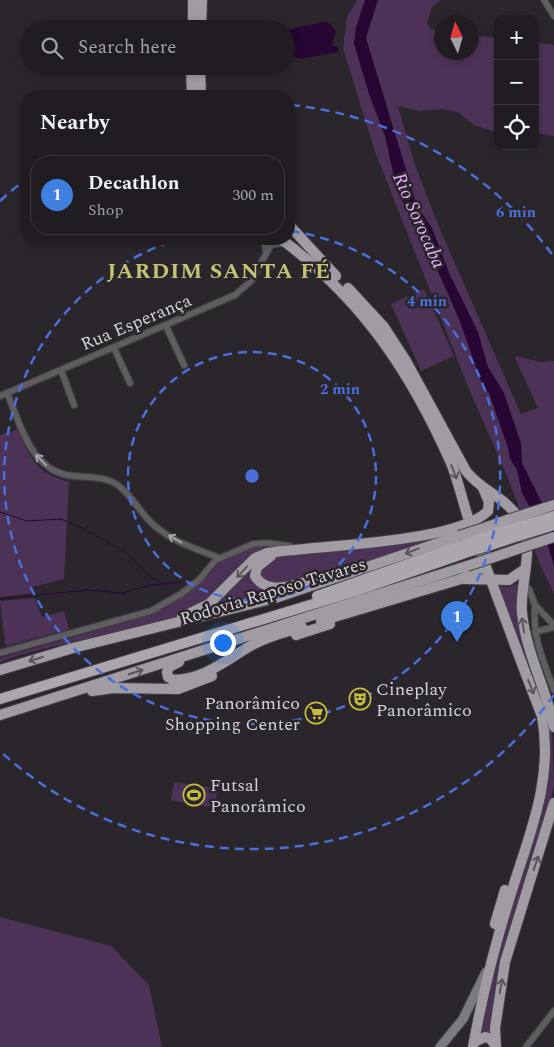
<!DOCTYPE html>
<html lang="en">
<head>
<meta charset="utf-8">
<style>
  body { margin:0; font-family:Spectral,serif; background:#28252a; color:#f1f3f6 }
  .controls { position:absolute; right:15px; top:15px; display:grid; overflow:hidden; border-radius:10px; box-shadow:0 2px 8px #0003 }
  .controls button { width:45px; height:45px; display:grid; place-items:center; padding:0; border:0; border-bottom:1px solid #3d3a3f; background:#201c21; color:#f1f3f6; font:25px sans-serif }
  .compass { position:absolute; left:434px; top:15px; width:45px; height:45px; border-radius:50%; background:#201c21; box-shadow:0 2px 8px #0003; rotate:355deg }
  .you { position:absolute; left:222px; top:642px; width:18px; height:18px; margin:-12px; border:4px solid #fff; border-radius:50%; background:#1a73e8; box-shadow:0 0 0 8px #1a73e833 }
  .badge { display:grid; place-items:center; width:32px; height:32px; border-radius:50%; background:#c4bc3d; color:#fff; font-size:16px; font-weight:700 }
  .pin { position:absolute; translate:-50% -41px; filter:drop-shadow(0 1px 2px #0008) }
  .pin::after { content:''; position:absolute; top:26px; width:18px; height:15px; background:inherit; clip-path:polygon(0 0,100% 0,50% 100%) }
  .list { margin:0; padding:0; list-style:none }
  h2 { display:flex; justify-content:space-between; align-items:center; height:65px; margin:0; padding:0 20px; font-size:21px }
  h2 small { font-size:16px; font-weight:400; color:#a2a1a5 }
  .list li { display:grid; grid-template-columns:32px 1fr auto; gap:15px; align-items:center; box-sizing:border-box; height:80px; margin:0 10px 10px; padding:0 10px; border:1px solid #3d3a3f; border-radius:20px }
  .list b { display:block; font-size:19px; white-space:nowrap }
  .list p { margin:0; font-size:16px; white-space:nowrap; color:#a2a1a5 }
  .list em { font-size:16px; font-style:normal; color:#a2a1a5 }
  .icon { flex:none; width:28px; height:28px; fill:none; stroke:currentColor; stroke-width:2; stroke-linecap:round; stroke-linejoin:round }
  .map { position:relative; flex:none; width:554px; height:1047px; overflow:hidden }
  .search { position:absolute; background:#201c21; box-shadow:0 2px 8px #0003; left:20px; top:20px; width:275px; height:55px; display:flex; align-items:center; gap:12px; box-sizing:border-box; padding:0 18px; border-radius:28px; color:#a2a1a5; font-size:19px }
  .panel { position:absolute; background:#201c21; box-shadow:0 2px 8px #0003; left:20px; top:90px; width:275px; height:155px; border-radius:20px }
  .map>svg:first-child { display:block }
  .green { fill:#4c3257 }
  .water { fill:#280634 }
  .lines { fill:none; stroke-linecap:round; stroke-linejoin:round }
  .stream { stroke:#280634; stroke-width:1 }
  .minor-casing { stroke:#454247; stroke-width:8 }
  .secondary-casing { stroke:#454247; stroke-width:11 }
  .trunk-casing { stroke:#454247; stroke-width:12 }
  .motorway-casing { stroke:#454247; stroke-width:12 }
  .minor { stroke:#5f5d60; stroke-width:5.5 }
  .secondary { stroke:#7e7b80; stroke-width:9 }
  .trunk { stroke:#a19ca3; stroke-width:10 }
  .motorway { stroke:#aca6ae; stroke-width:10 }
  .trunk-bridge-casing { stroke:#454247; stroke-width:12; stroke-linecap:butt }
  .motorway-bridge-casing { stroke:#454247; stroke-width:12; stroke-linecap:butt }
  .trunk-bridge { stroke:#a19ca3; stroke-width:10 }
  .motorway-bridge { stroke:#aca6ae; stroke-width:10 }
  .oneway { stroke:#a6a3a7 }
  .oneway2 { stroke:#5a555c }
  .ring { fill:none; stroke:#4b6fd8; stroke-width:2.5; stroke-dasharray:9 6 }
  .labels { text-anchor:middle; stroke-width:5; stroke-linejoin:round; paint-order:stroke }
  .street-label { font-size:18px; fill:#d5d2d6; stroke:#2a262c }
  .poi-label { font-size:18px; fill:#d5d2d6; stroke:#2a262c; text-anchor:start }
  .water-label { font-size:19px; font-style:italic; fill:#e4aefa; stroke:#2a262c }
  .district-label { font-size:22px; font-weight:bold; letter-spacing:1px; fill:#c6c274; stroke:#2a262c }
  .centre { fill:#4b6fd8; stroke:#2a262c; stroke-width:2.5 }
  .ring-label { font-size:15px; text-anchor:middle; font-weight:bold; fill:#4b6fd8; stroke:#2a262c; stroke-width:5; stroke-linejoin:round; paint-order:stroke }
</style>
</head>
<body>
<div class="map">
<svg width="554" height="1047" viewBox="0 0 554 1047">
  <rect width="100%" height="100%" fill="#2a262c"/>
  <g class="green">
    <path d="M357 0H441L432 7 427 23 430 29 441 31 442 52H472V35L498 38V133L474 125 458 112 442 109 421 111 398 106 415 165 439 227 521 414 538 408 515 358 516 356 540 362 554 361V593L541 567 508 478 469 389 374 149 343 48 347 17Z"/>
    <path d="M535 42 554 45V136L535 133Z"/>
    <path d="M424 289 454 356 421 371 391 304Z"/>
    <path d="M18 429C30 459 36 473 69 482L64 579 32 587 34 593 0 597V435Z"/>
    <path d="M464 530 359 565 293 584 266 583 259 575C262 564 271 559 281 556Z"/>
    <path d="M264 546 276 548C246 570 216 600 182 614 124 637 59 640 0 662V658L150 615 182 597 209 575 220 562 254 547Z"/>
    <path d="M258 562 259 587 268 594 213 607Z"/>
    <path d="M520 583 519 604 552 730 554 785 549 812 518 907 492 1037 477 1036 493 964 545 792 550 755 548 730 496 585 508 587Z"/>
    <path d="M35 598 42 617 64 611 69 629 7 646 5 644 0 601Z"/>
    <path d="M174 782 218 789 215 808 171 800Z"/>
    <path d="M0 917 111 946 149 985 162 1047H0Z"/>
  </g>
  <g class="water">
    <path d="M365 0H378L366 38 417 206 432 228 449 273 478 332 488 367 504 393 521 443 522 463 554 527V566L544 533 522 493 517 470 510 459 508 448 489 393 482 384 459 319 430 253 397 191 385 136 369 94 354 44 356 27Z"/>
    <path d="M322 22H328L336 31 332 45 339 48 338 52 301 59 286 54V31C298 26 310 26 322 22Z"/>
  </g>
  <g class="lines">
    <g class="stream">
      <path d="M0 512 27 521 61 519 80 527 127 553 151 577 166 585"/>
      <path d="M0 599 87 590 122 593 151 585 182 582"/>
    </g>
    <g class="minor-casing">
      <g id="minor">
        <path d="M544 0 554 16"/>
        <path d="M264 239 266 252"/>
        <path d="M166 326 184 365"/>
        <path d="M114 348 130 383"/>
        <path d="M61 370 74 405"/>
        <path d="M7 393C20 423 30 468 67 475 83 478 102 475 116 484 132 494 140 514 155 526 173 542 197 549 219 558"/>
        <path d="M0 396 235 295 251 281 271 245 282 243"/>
        <path d="M523 583 529 589 535 605 554 625"/>
        <path d="M535 605C532 637 543 661 554 690"/>
        <path d="M535 632 554 627"/>
        <path d="M0 653 151 611 181 594 199 580 216 560 253 544 267 543 290 546"/>
        <path d="M526 1047 554 1011"/>
      </g>
    </g>
    <g class="secondary-casing">
      <path id="secondary" d="M440 1047 463 1019 486 972"/>
    </g>
    <g class="trunk-casing">
      <g id="trunk">
        <path d="M193 29V0"/>
        <path d="M201 29 202 0"/>
        <path d="M191 66 192 96"/>
        <path d="M200 66 201 96"/>
        <path d="M289 225 336 276"/>
        <path d="M278 239 285 242C364 302 411 373 451 463 460 485 464 509 473 532 496 593 518 655 542 716 554 782 528 837 509 900 494 948 482 997 473 1047"/>
        <path d="M348 288 384 327 406 361 466 471C481 491 506 497 519 519 537 547 519 583 522 613 526 653 546 688 554 727"/>
        <path d="M484 528 507 520"/>
        <path d="M271 556 257 567 255 576C267 595 289 586 308 582"/>
        <path d="M465 579 509 580 525 569"/>
        <path d="M182 617 209 604 255 558 267 553C316 545 455 544 488 511L489 502 483 488"/>
        <path d="M321 621 461 579 479 570 484 562"/>
        <path d="M296 635 330 624"/>
        <path d="M179 662 169 667 167 672 168 677 173 680C205 680 228 658 254 644 269 636 286 632 302 627"/>
        <path d="M0 670 73 648 275 598 459 536"/>
        <path d="M92 691 114 688 178 689 212 676"/>
        <path d="M0 715 467 566"/>
        <path d="M495 924 505 890"/>
        <path d="M474 1042 485 1037 491 1039 496 1047"/>
        <path d="M496 1047 495 1028 505 962 554 803"/>
      </g>
    </g>
    <g class="motorway-casing">
      <g id="motorway">
        <path d="M485 537 510 529"/>
        <path d="M488 546 512 538"/>
        <path d="M317 596 465 544"/>
        <path d="M0 699 356 591 468 552"/>
      </g>
    </g>
    <use href="#minor" class="minor"/>
    <use href="#secondary" class="secondary"/>
    <use href="#trunk" class="trunk"/>
    <use href="#motorway" class="motorway"/>
    <g class="trunk-bridge-casing">
      <g id="trunk-bridge">
        <path d="M507 520 554 505"/>
        <path d="M459 536 484 528"/>
        <path d="M467 566 554 537"/>
      </g>
    </g>
    <g class="motorway-bridge-casing">
      <g id="motorway-bridge">
        <path d="M510 529 554 516"/>
        <path d="M512 538 554 525"/>
        <path d="M465 544 485 537"/>
        <path d="M468 552 488 546"/>
      </g>
    </g>
    <use href="#trunk-bridge" class="trunk-bridge"/>
    <use href="#motorway-bridge" class="motorway-bridge"/>
  </g>
  <defs><path id="oneway-shaft" d="M-6 0H5M1.5-3L5.5 0L1.5 3" fill="none" stroke-width="1.6" stroke-linecap="round" stroke-linejoin="round" transform="scale(1.25)"/></defs>
  <g class="oneway">
    <use href="#oneway-shaft" transform="translate(41 460) rotate(-134)"/>
    <use href="#oneway-shaft" transform="translate(175 539) rotate(-151)"/>
  </g>
  <g class="oneway2">
    <use href="#oneway-shaft" transform="translate(454 472) rotate(69)"/>
    <use href="#oneway-shaft" transform="translate(412 551) rotate(159)"/>
    <use href="#oneway-shaft" transform="translate(242 572) rotate(132)"/>
    <use href="#oneway-shaft" transform="translate(523 625) rotate(-98)"/>
    <use href="#oneway-shaft" transform="translate(36 659) rotate(162)"/>
    <use href="#oneway-shaft" transform="translate(136 672) rotate(-18)"/>
    <use href="#oneway-shaft" transform="translate(531 687) rotate(68)"/>
    <use href="#oneway-shaft" transform="translate(536 863) rotate(-71)"/>
    <use href="#oneway-shaft" transform="translate(501 986) rotate(-80)"/>
  </g>
  <g class="ring">
    <circle cx="252" cy="476" r="124"/>
    <path d="M291 231A248 248 0 1 1 179 239"/>
    <path d="M554 695A373 373 0 0 1 0 751M0 201A373 373 0 0 1 25 180M291 105A373 373 0 0 1 554 257"/>
  </g>
  <defs>
    <g id="theatre-ring" transform="scale(1.125)"><circle r="9.5" fill="#2a262c" stroke="#c4bc3d" stroke-width="1.5"/><path d="M-5-5.5Q0-4 5-5.5V0Q5 5 0 6Q-5 5-5 0ZM-3.3-2.5H-1v1.5H-3.3ZM1-2.5H3.3v1.5H1ZM-2.8 1Q0 5.5 2.8 1Z" fill="#c4bc3d"/></g>
    <g id="supermarket-ring" transform="scale(1.125)"><circle r="9.5" fill="#2a262c" stroke="#c4bc3d" stroke-width="1.5"/><path d="M-6-5.5h2.5l.6 2H6L4.5 2H-2.5L-4.4-4H-6ZM-1.5 3.2a1.3 1.3 0 1 0 .1 0ZM3 3.2a1.3 1.3 0 1 0 .1 0Z" fill="#c4bc3d"/></g>
    <g id="stadium-ring" transform="scale(1.125)"><circle r="9.5" fill="#2a262c" stroke="#c4bc3d" stroke-width="1.5"/><path d="M0-5a6.5 5 0 1 0 0 10a6.5 5 0 1 0 0-10ZM-3.5-1.8h7v3.6h-7Z" fill="#c4bc3d"/></g>
  </defs>
  <g fill-rule="evenodd">
    <use href="#theatre-ring" x="360" y="699"/>
    <use href="#supermarket-ring" x="316" y="713"/>
    <use href="#stadium-ring" x="194" y="795"/>
  </g>
  <g class="labels">
    <g class="street-label">
      <text transform="translate(136 322) rotate(-23)" y="6">Rua Esperança</text>
      <text transform="translate(273 591) rotate(-17)" y="6">Rodovia Raposo Tavares</text>
    </g>
    <g class="poi-label">
      <text x="376" y="695">Cineplay<tspan x="376" dy="21">Panorâmico</tspan></text>
      <text x="300" y="709" text-anchor="end">Panorâmico<tspan x="300" dy="21">Shopping Center</tspan></text>
      <text x="210" y="791">Futsal<tspan x="210" dy="21">Panorâmico</tspan></text>
    </g>
    <g class="water-label">
      <text transform="translate(420 220) rotate(66)" y="7">Rio Sorocaba</text>
    </g>
    <g class="district-label">
      <text x="219" y="278">JARDIM SANTA FÉ</text>
    </g>
  </g>
  <circle cx="252" cy="476" r="8" class="centre"/>
  <g class="ring-label">
    <text x="516" y="217">6 min</text>
    <text x="427" y="306">4 min</text>
    <text x="340" y="394">2 min</text>
  </g>
</svg>
<div class="controls">
<button>+</button>
<button>−</button>
<button><svg class="icon" aria-label="locate" viewBox="0 0 24 24"><circle cx="12" cy="12" r="6"/><path d="M12 2v4M12 18v4M2 12h4M18 12h4"/></svg></button>
</div>
<svg class="compass" viewBox="-18 -18 36 36"><path d="M0-13l5 13h-10z" fill="#e53935"/><path d="M0 13l5-13h-10z" fill="#a2a1a5"/></svg>
<div class="you"></div>
<div class="pin badge" style="left:457px;top:642px;background:#3f7fe0">1</div>
<div class="search"><svg class="icon" aria-label="search" viewBox="0 0 24 24"><circle cx="10" cy="10" r="6"/><path d="M15 15l6 6"/></svg>Search here</div>
<section class="panel">
<h2>Nearby<small></small></h2>
<ul class="list">
<li><span class="badge" style="background:#3f7fe0">1</span><div><b>Decathlon</b><p>Shop</p></div><em>300 m</em></li>
</ul>
</section>
</div>
</body>
</html>
